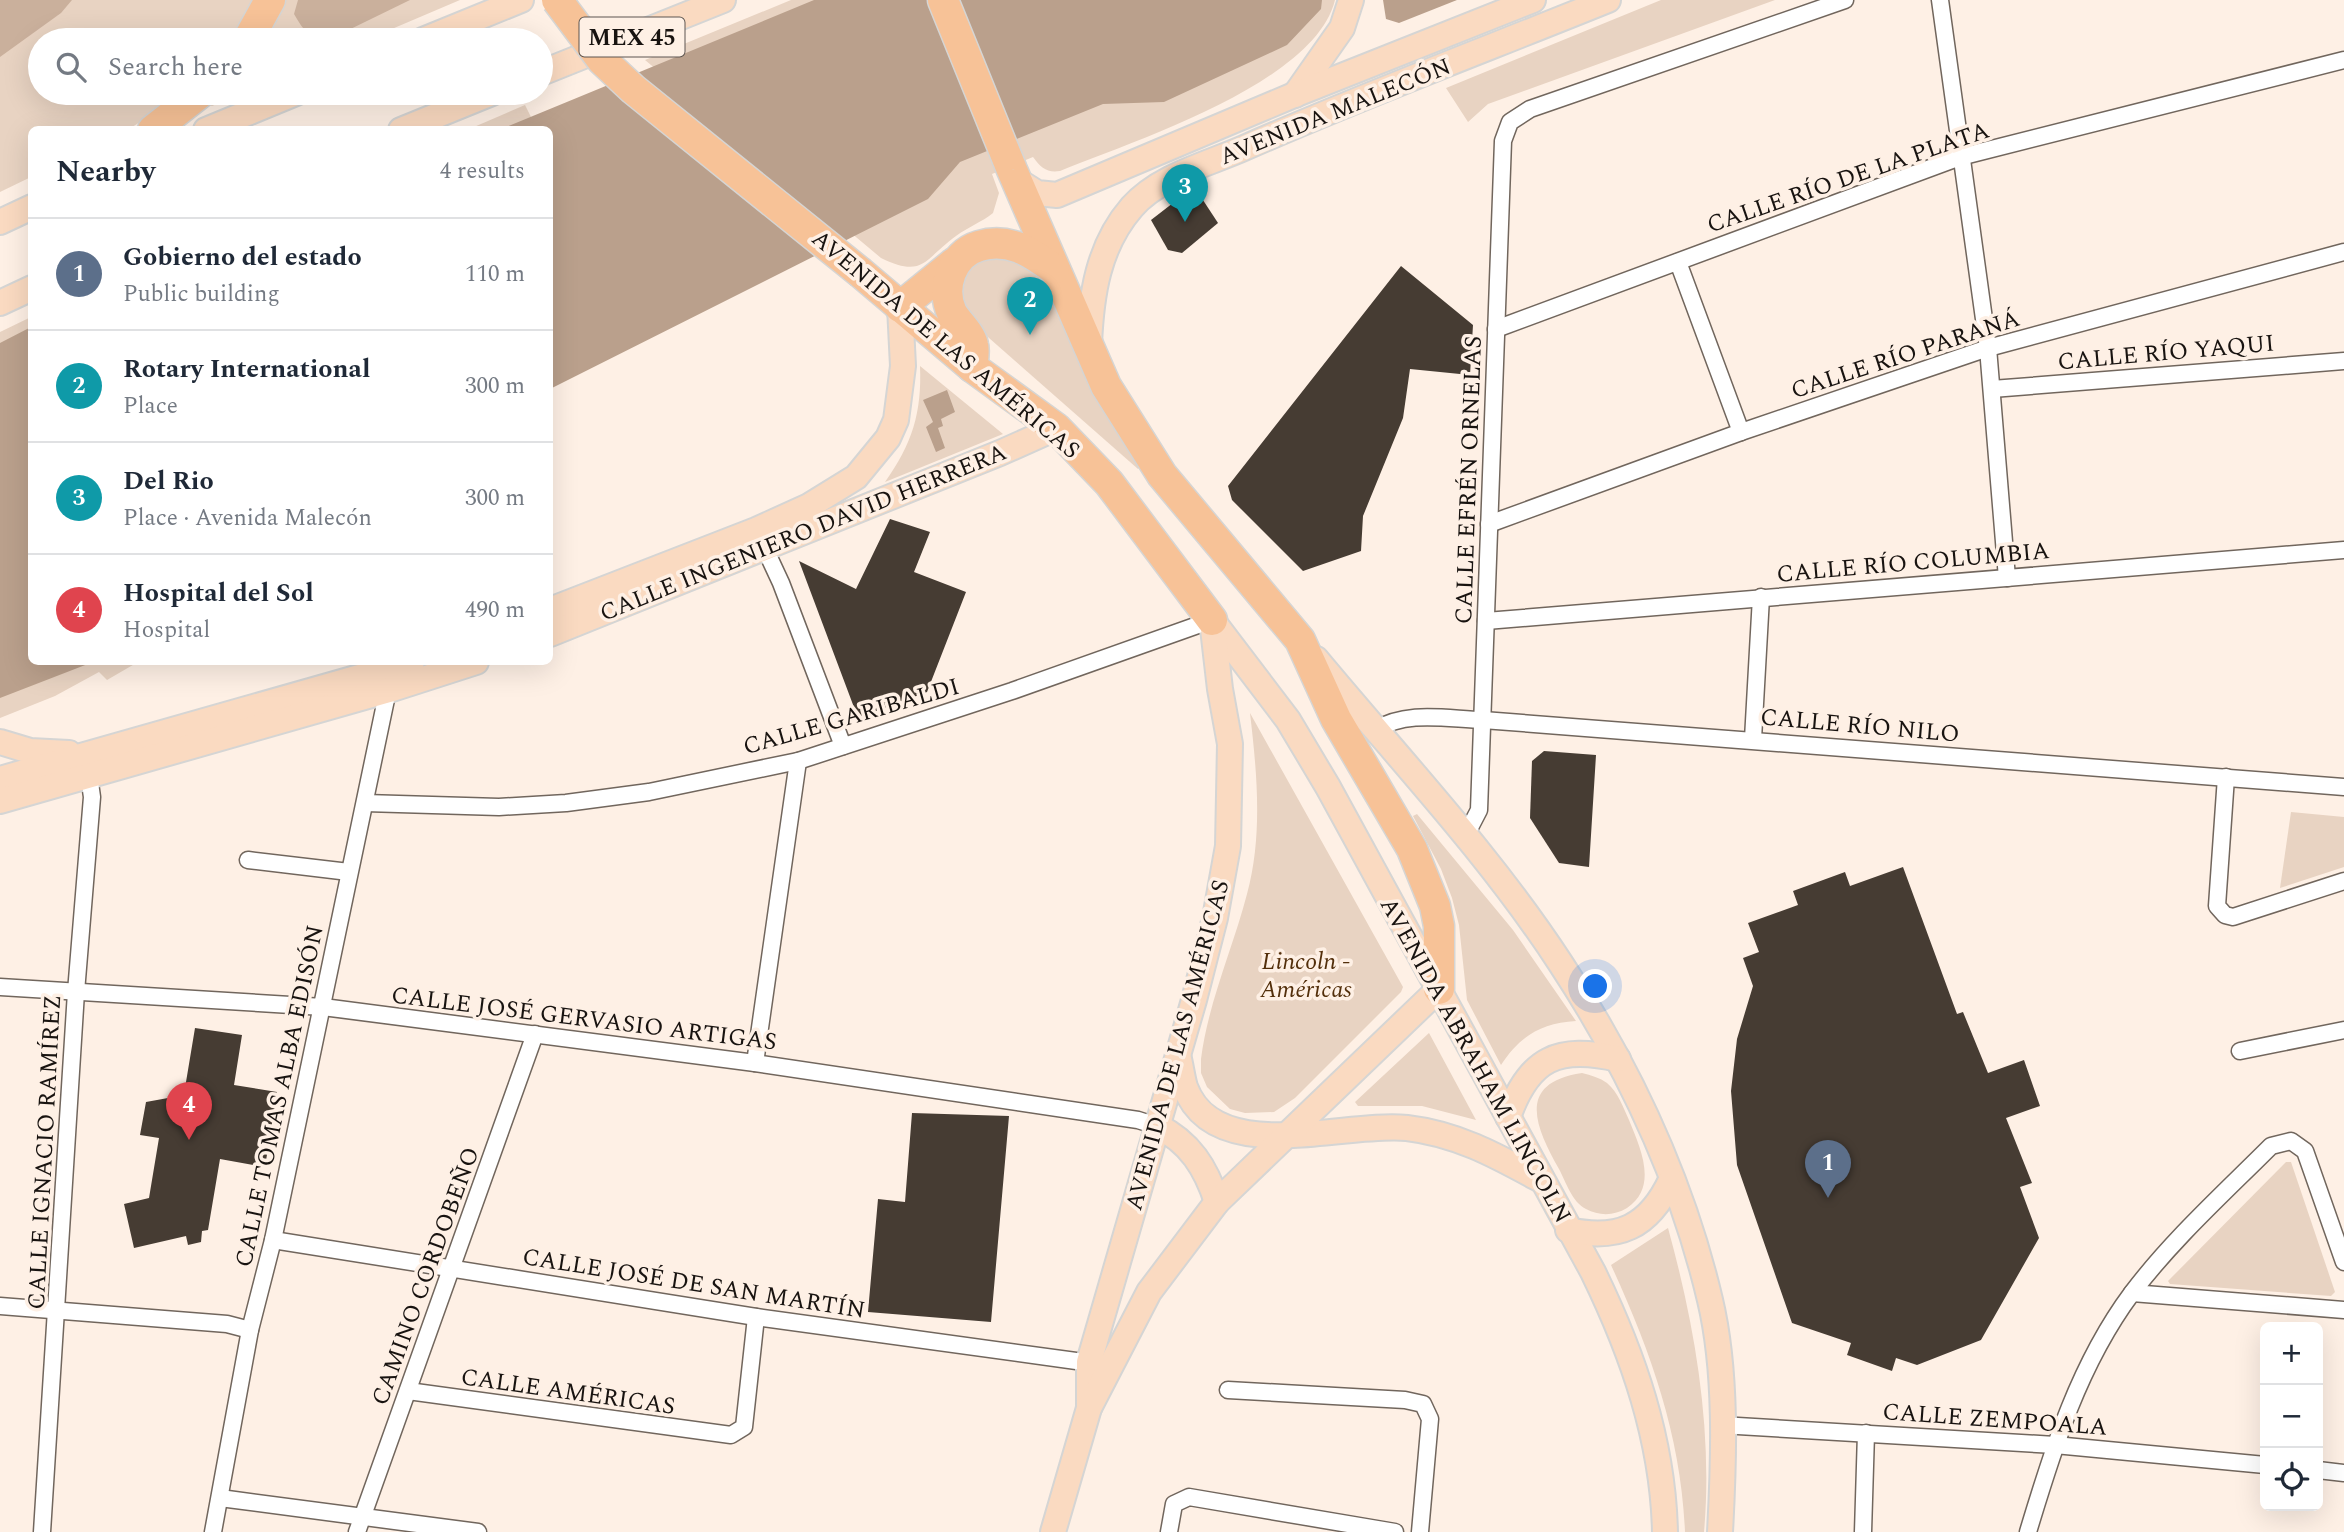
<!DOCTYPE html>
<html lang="en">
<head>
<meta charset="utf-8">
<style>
  body { margin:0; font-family:Spectral,serif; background:#f6f6f7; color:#1f2937 }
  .controls { position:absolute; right:21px; bottom:21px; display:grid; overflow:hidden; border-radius:10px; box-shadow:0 7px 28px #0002 }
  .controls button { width:63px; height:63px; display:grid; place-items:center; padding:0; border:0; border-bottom:2px solid #e0e1e3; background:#fff; color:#1f2937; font:35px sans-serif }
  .you { position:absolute; left:1596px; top:987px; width:24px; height:24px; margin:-18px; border:5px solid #fff; border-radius:50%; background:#1a73e8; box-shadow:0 0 0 10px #1a73e833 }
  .badge { display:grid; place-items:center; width:46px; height:46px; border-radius:50%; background:#db2777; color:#fff; font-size:23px; font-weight:700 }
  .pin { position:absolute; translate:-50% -58px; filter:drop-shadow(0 2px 4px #0008) }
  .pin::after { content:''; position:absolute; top:37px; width:24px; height:21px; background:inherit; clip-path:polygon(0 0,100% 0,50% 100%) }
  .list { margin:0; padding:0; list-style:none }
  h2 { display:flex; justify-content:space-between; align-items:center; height:91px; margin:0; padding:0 28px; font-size:30px }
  h2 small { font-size:23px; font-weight:400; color:#747a83 }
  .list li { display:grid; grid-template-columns:46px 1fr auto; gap:21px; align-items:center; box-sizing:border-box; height:112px; padding:0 28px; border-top:2px solid #e0e1e3 }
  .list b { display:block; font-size:26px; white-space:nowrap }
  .list p { margin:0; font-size:23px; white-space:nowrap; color:#747a83 }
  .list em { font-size:23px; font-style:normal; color:#747a83 }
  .icon { flex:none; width:38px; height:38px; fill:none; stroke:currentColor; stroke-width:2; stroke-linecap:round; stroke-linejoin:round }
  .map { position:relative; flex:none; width:2344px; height:1532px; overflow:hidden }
  .search { position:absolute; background:#fff; box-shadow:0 7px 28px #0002; left:28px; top:28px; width:525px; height:77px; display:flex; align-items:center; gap:18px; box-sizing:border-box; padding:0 24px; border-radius:38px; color:#747a83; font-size:26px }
  .panel { position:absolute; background:#fff; box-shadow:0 7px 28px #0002; left:28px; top:126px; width:525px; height:539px; border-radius:10px }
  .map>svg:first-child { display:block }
  .green { fill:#e8d3c2 }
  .forest { fill:#cab09c }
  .water { fill:#baa08c }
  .building { fill:#463c33 }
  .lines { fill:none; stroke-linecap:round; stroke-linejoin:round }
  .street-casing { stroke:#71665d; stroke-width:19 }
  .primary-casing { stroke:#d5d5d4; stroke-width:28 }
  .highway-casing { stroke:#d5d5d4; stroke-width:33 }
  .street { stroke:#fff; stroke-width:16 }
  .primary { stroke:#fadac1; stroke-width:24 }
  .highway { stroke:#f7c297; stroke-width:30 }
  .highway-bridge-casing { stroke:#d5d5d4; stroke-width:33; stroke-linecap:butt }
  .highway-bridge { stroke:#f7c297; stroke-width:30 }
  .labels { text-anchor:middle; stroke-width:7; stroke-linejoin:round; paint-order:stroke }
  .shield { fill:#fef0e5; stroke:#5d5550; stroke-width:2 }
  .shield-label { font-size:23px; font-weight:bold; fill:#181310 }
  .street-label { font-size:24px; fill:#181310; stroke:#fef0e5 }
  .park-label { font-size:24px; font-style:italic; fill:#532f0b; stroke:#fef0e5 }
</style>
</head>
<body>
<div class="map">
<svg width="2344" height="1532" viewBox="0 0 2344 1532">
  <rect width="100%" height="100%" fill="#fef0e5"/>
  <g class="green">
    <path d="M0 0H460L366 40H40V93H244L212 106 181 96 129 129 32 130 31 177 0 192Z"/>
    <path d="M791 0H1335C1315 83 1134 141 1060 171 1047 173 1041 168 1033 157L992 174 999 193 993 213C982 222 968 227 956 236 924 259 924 279 881 258L645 60Z"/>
    <path d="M1661 0H1775L1488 104 1468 122 1446 88Z"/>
    <path d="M525 105 537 129 467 130Z"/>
    <path d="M1011 255 1039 276 1140 467 1138 469 964 316 959 280 978 257Z"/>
    <path d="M31 317 32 662H138L107 680 99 672 55 696 0 718V332Z"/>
    <path d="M920 366 1003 434 885 482C912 444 922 413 920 366Z"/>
    <path d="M1250 713 1403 987 1401 992 1295 1098 1274 1112 1245 1113 1230 1109 1207 1087 1201 1073V1059C1208 1003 1233 948 1247 894 1263 835 1257 773 1250 713Z"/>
    <path d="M2291 812 2344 817V867L2280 888Z"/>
    <path d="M1417 814 1513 930 1576 1021C1541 1023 1520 1036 1501 1065L1467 1000 1459 925 1452 898 1441 869 1413 816Z"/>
    <path d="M1429 1033 1476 1120 1422 1106H1358L1355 1102Z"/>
    <path d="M1582 1073C1591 1075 1600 1078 1607 1083 1618 1092 1623 1107 1629 1120 1640 1147 1659 1187 1627 1208 1614 1216 1599 1216 1586 1209 1572 1202 1566 1182 1559 1169 1536 1128 1515 1083 1582 1073Z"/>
    <path d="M2286 1162H2291L2335 1292 2331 1296 2170 1284 2168 1281Z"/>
    <path d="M1668 1228C1695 1326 1713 1430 1704 1532H1685C1681 1436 1651 1352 1611 1265Z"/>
  </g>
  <g class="forest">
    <path d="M0 0H72L61 13 0 57Z"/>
    <path d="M298 0H410L328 40C309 40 303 29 294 14Z"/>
  </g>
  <g class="water">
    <path d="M814 0H1322L1321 9 1287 45 1164 102 1103 104 960 162 928 199 550 389V130H499Z"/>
    <path d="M1383 0H1457L1399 23 1386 19Z"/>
    <path d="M31 327 32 662H93L0 698V343Z"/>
    <path d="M947 390 955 412 941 419 943 426 938 428 945 448 936 452 926 427 933 422 923 400Z"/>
  </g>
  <g class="building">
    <path d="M1197 191 1218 223 1182 253 1168 250 1151 220 1173 203Z"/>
    <path d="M1401 266 1473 325 1470 375 1410 369 1403 418 1363 516 1361 551 1303 571 1232 500 1228 486Z"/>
    <path d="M890 519 930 532 914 572 966 592 927 692 858 718 799 561 856 589Z"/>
    <path d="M1544 751 1596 755 1589 867 1559 863 1530 818 1532 761Z"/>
    <path d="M1903 867 1957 1014 1963 1012 1988 1073 2024 1060 2040 1106 2006 1118 2032 1183 2020 1187 2039 1238 1981 1340 1917 1365 1896 1358 1892 1371 1847 1355 1851 1343 1792 1323 1737 1165 1731 1091 1737 1039 1753 986 1743 958 1759 952 1748 923 1798 905 1793 891 1845 872 1850 886Z"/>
    <path d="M195 1028 242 1035 234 1085 277 1092 265 1167 220 1159 208 1230 202 1231 201 1242 188 1245 186 1236 134 1248 124 1204 149 1198 159 1138 140 1135 146 1102 168 1098 183 1100Z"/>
    <path d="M912 1113 1009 1116 991 1322 868 1312 878 1199 905 1202Z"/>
  </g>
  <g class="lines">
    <g class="street-casing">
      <g id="street">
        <path d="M1940 0 1988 348 2007 578"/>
        <path d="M1678 262 1741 432"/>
        <path d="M1496 329 1960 157 2344 60"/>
        <path d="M1992 389 2344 361"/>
        <path d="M1489 524 1741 432 1988 348 2344 252"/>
        <path d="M761 540 781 583 843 746"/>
        <path d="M1486 621 2344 550"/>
        <path d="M1375 730C1407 710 1446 719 1483 720L2344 787"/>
        <path d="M1753 739 1761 597"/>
        <path d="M2226 777 2217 906 2225 915 2233 917 2344 881"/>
        <path d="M365 803 499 807 566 803 649 792 798 761 1012 691 1212 620"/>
        <path d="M1465 837 1479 810 1503 141 1510 122 1530 109 1845 0"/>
        <path d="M248 860 349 872"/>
        <path d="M0 987 323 1007 755 1063 1138 1120 1157 1126"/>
        <path d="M2240 1051 2344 1030"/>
        <path d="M755 1063 798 761"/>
        <path d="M273 1240 756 1317 1098 1364"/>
        <path d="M2132 1293 2344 1310"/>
        <path d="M0 1306 227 1324 250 1330"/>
        <path d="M1228 1390 1405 1400 1423 1404 1430 1419 1420 1532"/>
        <path d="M408 1391 731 1435 744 1427 756 1317"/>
        <path d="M1721 1425 2055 1445 2265 1465"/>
        <path d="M2318 1470 2344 1473"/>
        <path d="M220 1498 478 1532"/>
        <path d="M42 1532 76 992 92 797 89 776"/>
        <path d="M213 1532 250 1330 273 1240 389 685"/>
        <path d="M357 1532 535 1034"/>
        <path d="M1169 1532 1174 1504 1189 1497 1395 1532"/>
        <path d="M1863 1532 1866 1433"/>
        <path d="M2028 1532C2053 1449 2079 1364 2132 1293 2172 1240 2224 1193 2271 1146L2291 1141 2305 1151 2344 1262"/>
      </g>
    </g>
    <g class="primary-casing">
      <g id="primary">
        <path d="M423 40 521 0"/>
        <path d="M541 73 723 0"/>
        <path d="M1295 95 1342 28 1351 0"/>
        <path d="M206 130 296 93"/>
        <path d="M401 130 492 93"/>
        <path d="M1018 181 1037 193 1057 195 1294 95 1533 0"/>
        <path d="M0 222 32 207"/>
        <path d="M0 303 32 288"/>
        <path d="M1089 345C1091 295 1098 246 1132 207 1159 176 1208 164 1244 148 1364 95 1487 49 1608 0"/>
        <path d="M550 610 756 530 809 506 856 477 888 438 896 420 903 366 900 307"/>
        <path d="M1212 620 1288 720 1328 787 1593 1272C1633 1354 1663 1440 1665 1532"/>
        <path d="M550 634 1000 453 1056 428"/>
        <path d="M1316 659C1399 759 1490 855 1561 964 1628 1066 1682 1181 1710 1300 1727 1371 1724 1459 1720 1532"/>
        <path d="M0 742 30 751 69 753"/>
        <path d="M0 779 412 662"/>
        <path d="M0 801 389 690 476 662"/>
        <path d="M1178 1055C1181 1066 1182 1077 1185 1087 1215 1168 1344 1121 1407 1128 1458 1134 1497 1156 1541 1180"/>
        <path d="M1508 1117C1529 1058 1558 1045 1618 1059"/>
        <path d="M1157 1126C1190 1142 1206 1168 1217 1202"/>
        <path d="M1568 1230C1619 1241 1649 1227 1671 1180"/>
        <path d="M1089 1408V1362L1194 1000 1215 918 1228 846 1230 744 1220 689 1212 620"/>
        <path d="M1053 1532 1089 1408 1149 1292 1217 1202 1439 989"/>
      </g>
    </g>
    <g class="highway-casing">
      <g id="highway">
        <path d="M943 0 1012 170 1106 386 1162 475 1300 640 1336 719 1412 849 1435 906 1439 926V989"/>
        <path d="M248 40 270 0"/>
        <path d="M153 130 200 93"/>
        <path d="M861 273 972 367 1056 428 1109 483 1212 620"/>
        <path d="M900 307 954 263"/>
        <path d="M972 367C973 360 975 351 973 345 971 334 958 323 952 313 940 287 952 254 979 246 1009 237 1031 252 1054 269"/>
      </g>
    </g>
    <use href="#street" class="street"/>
    <use href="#primary" class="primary"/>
    <use href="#highway" class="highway"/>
    <g class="highway-bridge-casing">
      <path id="highway-bridge" d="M557 0 602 60 633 89 861 273"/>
    </g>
    <use href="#highway-bridge" class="highway-bridge"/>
  </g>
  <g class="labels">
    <rect class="shield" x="579.5" y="17.5" width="105" height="39" rx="5"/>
    <g class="shield-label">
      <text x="632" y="45">MEX 45</text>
    </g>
    <g class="street-label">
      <text transform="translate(1335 111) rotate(-22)" y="8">AVENIDA MALECÓN</text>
      <text transform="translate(1848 177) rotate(-19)" y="8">CALLE RÍO DE LA PLATA</text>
      <text transform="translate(946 344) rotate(40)" y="8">AVENIDA DE LAS AMÉRICAS</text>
      <text transform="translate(2166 352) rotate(-5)" y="8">CALLE RÍO YAQUI</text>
      <text transform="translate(1905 354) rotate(-18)" y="8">CALLE RÍO PARANÁ</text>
      <text transform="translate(1468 480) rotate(-88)" y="8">CALLE EFRÉN ORNELAS</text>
      <text transform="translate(803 532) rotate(-22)" y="8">CALLE INGENIERO DAVID HERRERA</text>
      <text transform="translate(1913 562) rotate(-5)" y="8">CALLE RÍO COLUMBIA</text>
      <text transform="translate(851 716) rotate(-16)" y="8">CALLE GARIBALDI</text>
      <text transform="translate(1860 725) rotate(5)" y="8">CALLE RÍO NILO</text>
      <text transform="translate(584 1018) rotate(7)" y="8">CALLE JOSÉ GERVASIO ARTIGAS</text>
      <text transform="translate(1177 1045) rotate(-75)" y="8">AVENIDA DE LAS AMÉRICAS</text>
      <text transform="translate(1476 1060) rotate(61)" y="8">AVENIDA ABRAHAM LINCOLN</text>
      <text transform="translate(279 1096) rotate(-78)" y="8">CALLE TOMAS ALBA EDISÓN</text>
      <text transform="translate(44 1152) rotate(-87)" y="8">CALLE IGNACIO RAMÍREZ</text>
      <text transform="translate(425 1276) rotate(-70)" y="8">CAMINO CORDOBEÑO</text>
      <text transform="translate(694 1283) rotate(9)" y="8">CALLE JOSÉ DE SAN MARTÍN</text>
      <text transform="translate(568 1391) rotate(8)" y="8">CALLE AMÉRICAS</text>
      <text transform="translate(1995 1419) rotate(4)" y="8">CALLE ZEMPOALA</text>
    </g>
    <g class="park-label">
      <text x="1306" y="969">Lincoln -<tspan x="1306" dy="28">Américas</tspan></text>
    </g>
  </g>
</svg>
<div class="controls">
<button>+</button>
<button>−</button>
<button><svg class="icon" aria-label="locate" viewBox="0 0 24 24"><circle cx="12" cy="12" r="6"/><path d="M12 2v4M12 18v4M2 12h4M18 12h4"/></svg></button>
</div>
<div class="you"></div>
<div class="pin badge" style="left:1828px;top:1198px;background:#5c6f8a">1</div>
<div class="pin badge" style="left:1030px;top:335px;background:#0f9aa8">2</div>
<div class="pin badge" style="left:1185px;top:222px;background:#0f9aa8">3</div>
<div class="pin badge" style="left:189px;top:1140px;background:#e0444e">4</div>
<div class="search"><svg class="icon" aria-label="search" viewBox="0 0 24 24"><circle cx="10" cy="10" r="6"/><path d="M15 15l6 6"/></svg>Search here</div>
<section class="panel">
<h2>Nearby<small>4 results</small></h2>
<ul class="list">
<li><span class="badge" style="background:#5c6f8a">1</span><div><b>Gobierno del estado</b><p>Public building</p></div><em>110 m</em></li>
<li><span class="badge" style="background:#0f9aa8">2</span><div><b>Rotary International</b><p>Place</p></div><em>300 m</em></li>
<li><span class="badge" style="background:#0f9aa8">3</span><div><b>Del Rio</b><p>Place · Avenida Malecón</p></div><em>300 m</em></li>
<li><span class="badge" style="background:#e0444e">4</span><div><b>Hospital del Sol</b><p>Hospital</p></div><em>490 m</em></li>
</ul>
</section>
</div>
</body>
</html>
